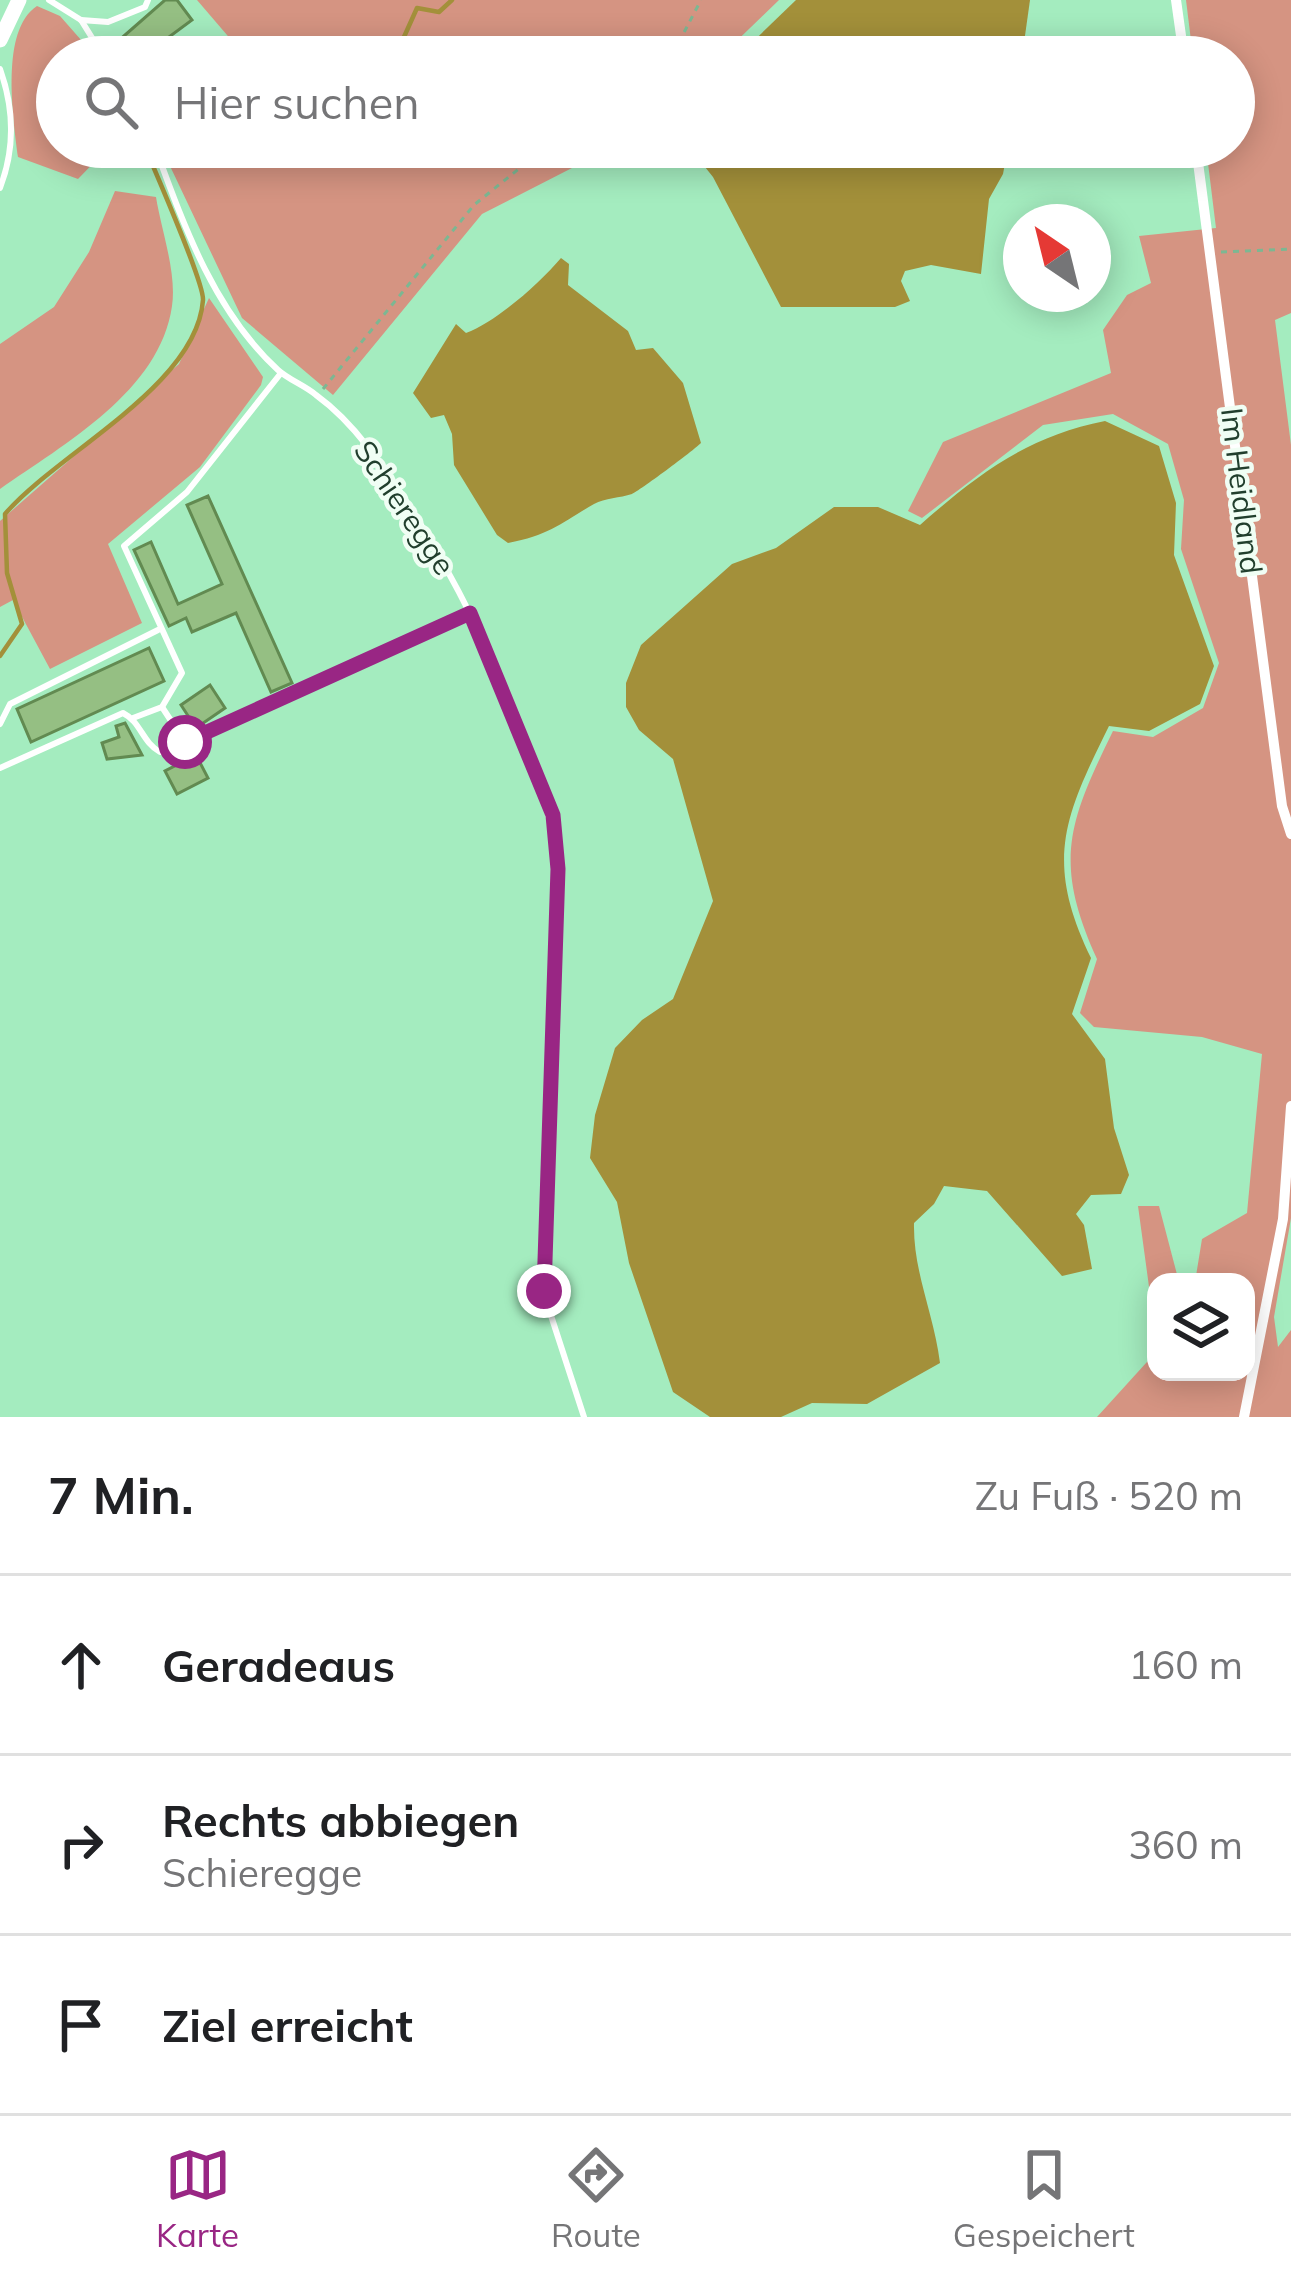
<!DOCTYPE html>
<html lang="de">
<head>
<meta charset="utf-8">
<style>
  body { margin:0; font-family:Mulish,sans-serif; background:#f2f2f2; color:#202124 }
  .controls { position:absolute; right:36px; bottom:36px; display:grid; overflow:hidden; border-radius:24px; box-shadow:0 6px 30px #0003 }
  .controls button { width:108px; height:108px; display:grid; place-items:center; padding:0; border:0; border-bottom:3px solid #e0e0e0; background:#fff; color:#202124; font:60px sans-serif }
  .compass { position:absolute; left:1003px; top:204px; width:108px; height:108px; border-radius:50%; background:#fff; box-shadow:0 6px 30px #0003; rotate:325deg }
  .stop { position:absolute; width:36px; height:36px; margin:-27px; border:9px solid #992684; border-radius:50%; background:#fff }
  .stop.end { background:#992684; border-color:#fff; box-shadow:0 3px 12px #0008 }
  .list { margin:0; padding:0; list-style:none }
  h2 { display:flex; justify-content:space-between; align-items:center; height:156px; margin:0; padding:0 48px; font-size:51px }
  h2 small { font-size:39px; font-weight:400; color:#757577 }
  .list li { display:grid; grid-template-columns:78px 1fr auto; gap:36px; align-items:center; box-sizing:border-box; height:180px; padding:0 48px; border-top:3px solid #e0e0e0 }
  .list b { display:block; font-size:45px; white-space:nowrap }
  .list p { margin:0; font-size:39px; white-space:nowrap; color:#757577 }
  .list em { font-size:39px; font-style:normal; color:#757577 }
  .icon { flex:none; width:66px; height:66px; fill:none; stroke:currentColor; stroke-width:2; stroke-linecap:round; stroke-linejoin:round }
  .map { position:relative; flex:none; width:1291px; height:1417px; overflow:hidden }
  .search { position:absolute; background:#fff; box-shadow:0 6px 30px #0003; left:36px; right:36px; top:36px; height:132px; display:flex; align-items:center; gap:30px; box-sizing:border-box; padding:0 42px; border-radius:66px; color:#757577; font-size:45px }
  .sheet { height:696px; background:#fff }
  nav { display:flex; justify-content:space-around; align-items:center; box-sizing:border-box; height:168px; border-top:3px solid #e0e0e0; background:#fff; font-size:33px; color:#757577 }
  nav a { display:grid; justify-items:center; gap:6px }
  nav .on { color:#992684 }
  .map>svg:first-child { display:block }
  .green { fill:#d59482 }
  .water { fill:#a3903a }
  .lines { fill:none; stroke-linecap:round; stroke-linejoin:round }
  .stream { stroke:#a3903a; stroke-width:4.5 }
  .building { fill:#95bf83; stroke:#628a51; stroke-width:3 }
  .path { stroke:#7cb792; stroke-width:3; stroke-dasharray:6 6; stroke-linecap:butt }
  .lane { stroke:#fff; stroke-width:6 }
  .street { stroke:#fff; stroke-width:10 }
  .secondary { stroke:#fff; stroke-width:15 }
  .route { stroke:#992684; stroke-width:15 }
  .labels { text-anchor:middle; stroke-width:9; stroke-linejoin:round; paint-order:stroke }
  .street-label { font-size:30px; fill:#213f2d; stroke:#f0fef4 }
</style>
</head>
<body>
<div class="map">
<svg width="1291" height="1417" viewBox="0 0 1291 1417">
  <rect width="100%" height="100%" fill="#a4ecbf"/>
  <g class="green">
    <path d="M197 0H779L720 57H229L239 49Z"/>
    <path d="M1186 0H1291V313L1275 320 1291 445V1218L1274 1317 1278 1347 1291 1330V1417H1097L1156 1352V1372H1246V1282H1195L1202 1239 1247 1213 1262 1054 1202 1037 1094 1027 1080 1013 1097 959C1053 862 1068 823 1113 731L1153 737 1203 708 1219 663 1181 549 1184 500 1168 444 1113 414 1043 425 922 518 908 511 943 442 1111 373 1103 330 1127 295 1151 283 1139 236 1216 228 1206 147H1234V57H1193Z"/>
    <path d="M37 6 60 16 96 57H57V147H109L78 179 18 157C13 117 0 30 37 6Z"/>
    <path d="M161 147H613L482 214 333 395 242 318Z"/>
    <path d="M115 191 156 197C161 229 177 273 172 306 160 391 64 444 0 489V344L54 307 89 252Z"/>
    <path d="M209 298 263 377 261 385 200 467 108 544 142 623 50 669 13 600 0 607V521L179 364Z"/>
    <path d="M1138 1206H1159L1179 1282H1156V1338Z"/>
  </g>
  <g class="water">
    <path d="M796 0H1030L1022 57H737Z"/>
    <path d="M689 147H1008L1003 174 989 199 981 274 931 265 905 271 901 281 910 301 895 307H781L713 177Z"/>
    <path d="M561 258 569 264 568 285 628 331 636 350 653 348 683 383 701 443C693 451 639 491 632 494 620 498 605 498 594 504 561 523 550 535 508 543L497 535 454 465 452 434 444 415 431 418 413 393 456 324 466 333C496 322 539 284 561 258Z"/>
    <path d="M1105 421 1159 446 1176 503 1174 555 1214 666 1200 704 1149 731 1109 726C1064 817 1044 861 1091 958L1072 1014 1105 1059 1114 1128 1129 1175 1121 1194 1091 1195 1076 1214 1084 1225 1092 1269 1062 1276 987 1191 944 1186 934 1204 914 1223C913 1272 934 1314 940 1363L867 1404 812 1403 781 1417H710L673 1392 629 1263 617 1202 590 1158 595 1115 615 1048 642 1020 673 999 713 901 673 759 639 730 626 707V683L641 645 732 564 776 548 834 507H878L920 525C978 474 1028 436 1105 421Z"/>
  </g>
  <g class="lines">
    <g class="stream">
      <path d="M225 57C237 47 256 41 271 50L273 57"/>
      <path d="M395 57 417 8 439 12 452 0"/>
      <path d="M0 656 22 624 7 573 5 514C57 453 197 386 203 300 204 282 156 174 145 147"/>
    </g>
  </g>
  <g class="building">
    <path d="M165 0H177L192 20 142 57H115L109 49Z"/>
    <path d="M208 496 292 683 271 692 236 613 192 632 186 618 169 626 134 550 151 542 178 604 222 584 187 505Z"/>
    <path d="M149 648 164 681 31 742 17 709Z"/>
    <path d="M210 685 225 708 196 728 181 705Z"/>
    <path d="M125 723 142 755 107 759 102 743 119 737 116 726Z"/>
    <path d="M196 755 208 778 177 794 165 771Z"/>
  </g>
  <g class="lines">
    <g class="path">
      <path d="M659 57 680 40 701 0"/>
      <path d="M1221 252 1291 249"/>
      <path d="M323 389 474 205 546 147"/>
    </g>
    <g class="lane">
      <path d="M49 0 81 20 104 57"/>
      <path d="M81 20 108 22 145 7 148 0"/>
      <path d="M0 69C14 108 15 149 0 188"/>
      <path d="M155 147C184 226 214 311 278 370 289 380 304 385 316 395 334 408 354 429 368 447 444 544 546 747 558 869L543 1291 584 1417"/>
      <path d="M162 707 185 742 469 613"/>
      <path d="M133 718 162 707 182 673 124 546 187 492 281 373"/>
      <path d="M0 724 10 704 158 630"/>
      <path d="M0 768 123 713C141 722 142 742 160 752L185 742"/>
    </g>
    <g class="street">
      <path d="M1176 0 1184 57"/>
      <path d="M1196 147 1282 806 1291 834"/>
      <path d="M1244 1417 1283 1219 1291 1106"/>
    </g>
    <path class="secondary" d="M0 40 19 0"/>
  </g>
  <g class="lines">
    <path class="route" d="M185 742 470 613 553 815 558 869 544 1291"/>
  </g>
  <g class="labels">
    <g class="street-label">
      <text transform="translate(1241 491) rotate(83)" y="10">Im Heidland</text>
      <text transform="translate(404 508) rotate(56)" y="10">Schieregge</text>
    </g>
  </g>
</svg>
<div class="controls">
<button><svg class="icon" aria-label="layers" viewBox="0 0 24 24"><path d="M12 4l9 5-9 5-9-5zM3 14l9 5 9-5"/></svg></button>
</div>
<svg class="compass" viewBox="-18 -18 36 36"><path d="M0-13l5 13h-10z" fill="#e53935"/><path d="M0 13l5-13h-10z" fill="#757577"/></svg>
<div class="stop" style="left:185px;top:742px"></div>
<div class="stop end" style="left:544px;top:1291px"></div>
<div class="search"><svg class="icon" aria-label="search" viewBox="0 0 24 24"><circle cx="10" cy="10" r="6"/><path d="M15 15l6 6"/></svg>Hier suchen</div>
</div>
<section class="sheet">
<h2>7 Min.<small>Zu Fuß · 520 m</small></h2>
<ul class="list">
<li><svg class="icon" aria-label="ahead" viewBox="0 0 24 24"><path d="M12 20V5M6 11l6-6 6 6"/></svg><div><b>Geradeaus</b></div><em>160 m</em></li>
<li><svg class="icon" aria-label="right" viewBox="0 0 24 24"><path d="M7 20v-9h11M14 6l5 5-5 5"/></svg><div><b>Rechts abbiegen</b><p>Schieregge</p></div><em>360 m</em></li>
<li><svg class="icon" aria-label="arrive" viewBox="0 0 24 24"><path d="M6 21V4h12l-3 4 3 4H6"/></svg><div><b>Ziel erreicht</b></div></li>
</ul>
</section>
<nav>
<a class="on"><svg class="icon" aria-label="map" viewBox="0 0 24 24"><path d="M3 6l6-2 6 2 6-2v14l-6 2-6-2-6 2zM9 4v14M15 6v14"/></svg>Karte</a>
<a><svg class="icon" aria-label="directions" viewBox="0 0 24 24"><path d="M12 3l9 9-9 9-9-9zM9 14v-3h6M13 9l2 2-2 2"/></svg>Route</a>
<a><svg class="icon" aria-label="saved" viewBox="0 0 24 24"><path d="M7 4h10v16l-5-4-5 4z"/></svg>Gespeichert</a>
</nav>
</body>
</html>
